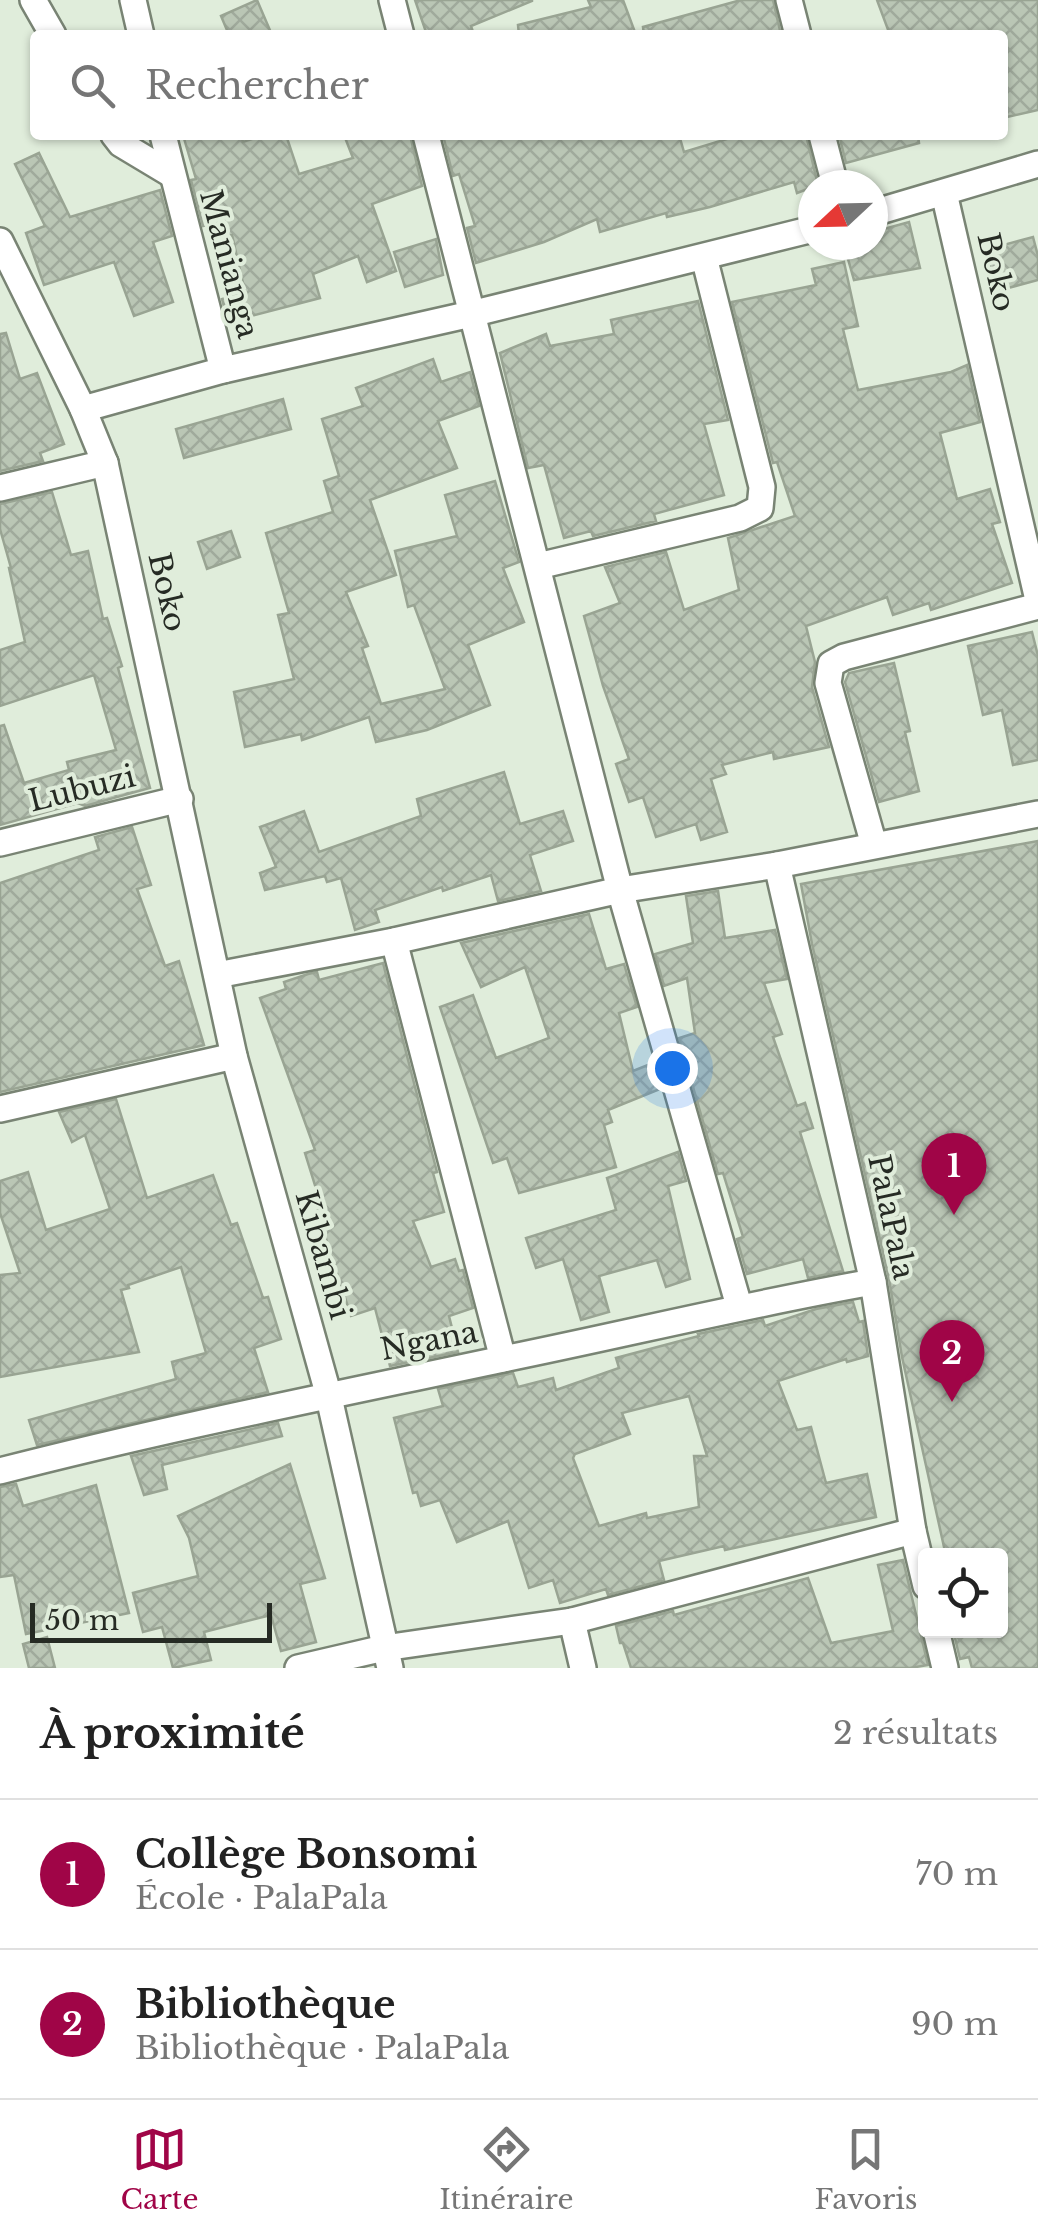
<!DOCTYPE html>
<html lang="fr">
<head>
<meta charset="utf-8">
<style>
  body { margin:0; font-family:"Libre Baskerville",serif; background:#f2f2f2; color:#222 }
  .controls { position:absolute; right:30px; bottom:30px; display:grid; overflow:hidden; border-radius:10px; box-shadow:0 2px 8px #0004 }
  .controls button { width:90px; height:90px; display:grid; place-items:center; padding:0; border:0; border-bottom:2px solid #e0e0e0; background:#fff; color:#222; font:50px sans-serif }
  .compass { position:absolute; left:798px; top:170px; width:90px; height:90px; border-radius:50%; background:#fff; box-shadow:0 2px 8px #0004; rotate:248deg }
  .scale { position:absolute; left:30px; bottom:25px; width:242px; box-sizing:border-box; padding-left:10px; border:5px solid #262b24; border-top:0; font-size:28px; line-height:35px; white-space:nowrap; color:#262b24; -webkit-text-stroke:8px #e0eddb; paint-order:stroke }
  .you { position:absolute; left:672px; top:1068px; width:35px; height:35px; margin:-25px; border:8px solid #fff; border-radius:50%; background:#1a73e8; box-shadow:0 0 0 15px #1a73e833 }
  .badge { display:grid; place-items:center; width:65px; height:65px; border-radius:50%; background:#a00547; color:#fff; font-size:32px; font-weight:700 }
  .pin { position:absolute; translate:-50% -82px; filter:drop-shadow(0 2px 5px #0008) }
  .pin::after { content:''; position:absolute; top:52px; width:35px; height:30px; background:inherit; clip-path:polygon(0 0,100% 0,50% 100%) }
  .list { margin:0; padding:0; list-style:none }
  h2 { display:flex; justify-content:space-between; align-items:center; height:130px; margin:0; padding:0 40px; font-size:42px }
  h2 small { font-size:32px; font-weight:400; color:#767676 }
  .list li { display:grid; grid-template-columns:65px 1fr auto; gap:30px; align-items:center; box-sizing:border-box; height:150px; padding:0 40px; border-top:2px solid #e0e0e0 }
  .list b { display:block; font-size:38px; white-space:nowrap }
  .list p { margin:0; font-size:32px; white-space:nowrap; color:#767676 }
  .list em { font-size:32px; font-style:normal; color:#767676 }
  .icon { flex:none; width:55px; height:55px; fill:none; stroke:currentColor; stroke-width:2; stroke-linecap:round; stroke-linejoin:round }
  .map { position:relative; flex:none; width:1038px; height:1668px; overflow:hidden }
  .search { position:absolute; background:#fff; box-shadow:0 2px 8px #0004; left:30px; right:30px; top:30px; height:110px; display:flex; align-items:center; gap:25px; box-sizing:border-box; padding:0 35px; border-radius:10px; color:#767676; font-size:38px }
  .sheet { height:430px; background:#fff }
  nav { display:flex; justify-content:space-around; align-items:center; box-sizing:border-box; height:140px; border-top:2px solid #e0e0e0; background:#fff; font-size:28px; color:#767676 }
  nav a { display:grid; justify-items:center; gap:5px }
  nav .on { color:#a00547 }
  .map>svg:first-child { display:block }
  .building { fill:url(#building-cross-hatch); stroke:#99a493; stroke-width:2.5; fill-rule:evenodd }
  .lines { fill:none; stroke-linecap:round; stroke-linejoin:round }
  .street-casing { stroke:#798474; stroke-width:30 }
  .street { stroke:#fff; stroke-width:25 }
  .labels { text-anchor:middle; stroke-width:8; stroke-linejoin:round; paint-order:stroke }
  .street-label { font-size:30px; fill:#262b24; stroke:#e0eddb }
</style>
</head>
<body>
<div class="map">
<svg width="1038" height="1668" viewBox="0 0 1038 1668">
  <defs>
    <pattern id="building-cross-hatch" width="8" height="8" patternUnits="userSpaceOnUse" patternTransform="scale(2.5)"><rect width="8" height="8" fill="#bac6b5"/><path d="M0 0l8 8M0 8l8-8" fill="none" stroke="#a0aa9c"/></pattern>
  </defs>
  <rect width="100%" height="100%" fill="#e0eddb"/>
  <g class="building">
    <path d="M257 0 272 35H229L221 16Z"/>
    <path d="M415 0H532V1L471 26 474 35H427Z"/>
    <path d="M588 0H623L636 35H519L518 25 591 7Z"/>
    <path d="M741 0H773L781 35H644L643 27Z"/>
    <path d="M877 0H1038V110L1007 117 1003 100V35H890Z"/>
    <path d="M183 135H241L243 142 264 135H286L299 174 353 158 344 135H410L422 186 372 204 396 271 367 282 358 256 313 274 320 298 228 322 222 299 245 292 232 235 219 238 216 223 203 226 191 180 196 179Z"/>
    <path d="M443 135H679L684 152 740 135H806L818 185 797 193 794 182 710 207 667 217 666 213 600 232 597 219 544 242 476 263 467 228 475 226 459 174 453 176Z"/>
    <path d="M839 135H918L919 143 846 163Z"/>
    <path d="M39 153 70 217 160 190 172 236 153 242 173 302 134 316 114 262 44 285 26 233 45 226 15 164Z"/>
    <path d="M909 222 920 268 854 280 844 245H873V232Z"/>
    <path d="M1033 237 1038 256V280L997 291 985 250Z"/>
    <path d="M436 239 443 275 405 287 394 252Z"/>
    <path d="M844 262 858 326 843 329 858 390 951 372 967 365 980 422 940 433 957 499 990 489 1000 522 992 524 1012 583 931 610 929 603 893 615 887 597 806 626 815 662 812 687 829 747 774 759 773 752 722 765 726 774 711 779 727 832 701 840 696 824 656 837 643 797 629 802 616 764 629 759 603 686 584 616 620 603 605 567 666 552 684 610 739 590 728 538 795 516 777 462 773 463 732 302 816 285 812 269Z"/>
    <path d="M698 301 728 420 704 424 724 495 654 514 656 521 593 536 591 531 564 538 544 465 528 468 500 353 546 334 550 346 614 334 611 320Z"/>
    <path d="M6 333 20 379 37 373 64 444 40 453 43 461 0 471V334Z"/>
    <path d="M433 359 441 382 470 372 479 406 438 421 457 468 370 500 396 575 346 592 368 646 362 648 381 704 445 689 414 605 408 607 395 551 457 536 445 495 495 481 519 562 503 568 524 622 468 645 490 705 427 730 376 742 369 717 302 740 301 734 245 747 234 692 294 679 278 615 289 613 266 533 333 512 324 481 339 476 322 419 363 406 356 388Z"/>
    <path d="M283 399 291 429 184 458 176 429Z"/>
    <path d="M52 492 71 555 88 551 103 619 107 618 122 666 118 668 150 788 85 806 78 803 0 825V726L4 725 24 783 69 770 67 762 116 750 94 675 0 706V650L25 642 9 568H11L0 529V504Z"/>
    <path d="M231 531 240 557 207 569 198 542Z"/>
    <path d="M1032 632 1038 656V760L1013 765 1002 710 983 715 968 646Z"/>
    <path d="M894 663 910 731 905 732 919 791 879 802 845 682 849 673Z"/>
    <path d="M504 772 520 824 563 811 573 841 530 855 541 891 498 901 491 875 443 891 442 887 375 910 379 922 355 930 341 878 327 882 325 876 265 890 260 873 276 867 260 827 304 811 319 852 421 816 417 799Z"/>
    <path d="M132 827 151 885 137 889 165 966 179 961 204 1045 0 1092V883L99 850 95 837Z"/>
    <path d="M1038 841V1668H972L969 1657 960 1659 953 1630H1000V1556H946L902 1357 889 1279 812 944 801 884Z"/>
    <path d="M718 891 725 938 775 930 787 979 764 983 782 1034 773 1037 797 1106 805 1103 813 1128 800 1132 843 1271 808 1278 803 1259 747 1274 737 1239 743 1237 723 1173 718 1174 679 1038 695 1033 687 978 664 986 655 954 693 943 686 896Z"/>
    <path d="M589 914 606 969 624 964 637 1007 619 1013 633 1071 653 1063 660 1089 608 1110 612 1122 604 1125 616 1167 519 1193 507 1158 493 1163 440 1007 473 995 496 1058 549 1038 525 967 481 987 461 943Z"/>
    <path d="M383 963 437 1172 433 1173 444 1212 413 1221 431 1267 455 1259 459 1271 463 1270 473 1308 449 1316 458 1352 390 1366 375 1308 351 1316 329 1249 318 1210 322 1208 305 1153 315 1150 260 998 286 989 284 982 308 974 317 972 319 980Z"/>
    <path d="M116 1099 147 1198 213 1175 231 1225 237 1223 263 1298 268 1297 281 1339 254 1348 268 1392 37 1445 29 1420 176 1379 172 1362 206 1353 181 1267 128 1285 129 1288 121 1290 139 1352 0 1377V1275L20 1273 0 1213V1181L28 1172 46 1230 110 1209 85 1135 72 1142 59 1112Z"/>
    <path d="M678 1152 686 1181 668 1186 690 1279 666 1287 657 1260 599 1276 609 1312 581 1320 563 1259 536 1268 526 1238 616 1210 607 1178Z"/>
    <path d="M853 1302 859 1322 863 1321 868 1356 847 1362 846 1359 778 1381 797 1430 811 1427 826 1483 867 1474 876 1517 725 1550 724 1546 659 1561 664 1580 608 1595 606 1589 560 1603 553 1580 529 1588 508 1521 457 1542 440 1500 421 1506 417 1492 413 1493 394 1418 443 1406 438 1389 513 1373 518 1387 553 1378 556 1390 619 1368 616 1358 699 1336 698 1334 763 1320 765 1326 816 1309ZM689 1396 707 1456H694L699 1507 647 1518 646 1513 599 1526 573 1458 575 1454 630 1434 622 1413Z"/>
    <path d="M278 1423 282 1436 162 1465 167 1489 144 1495 131 1456Z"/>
    <path d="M290 1464 325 1578 300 1584 316 1642 281 1651 271 1615 204 1632 211 1660 173 1668 162 1627 143 1632 133 1593 198 1576 189 1538 178 1516Z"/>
    <path d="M16 1484 23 1506 96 1485 129 1613 26 1634 14 1575 0 1577V1487Z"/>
    <path d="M903 1560 928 1665 910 1668H631L623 1643H620L616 1626 673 1611 674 1615 808 1578 831 1643 893 1631 878 1565Z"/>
    <path d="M47 1637 55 1668H29L23 1644Z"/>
  </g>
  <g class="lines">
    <g class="street-casing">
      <g id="street">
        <path d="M33 0 53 35"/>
        <path d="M133 0 141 35"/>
        <path d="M392 0 401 35"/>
        <path d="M789 0 798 35"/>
        <path d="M114 135 121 144 171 174"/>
        <path d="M163 135 223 370"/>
        <path d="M426 135 620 890 739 1306"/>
        <path d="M822 135 835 185"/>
        <path d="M944 193 1038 600"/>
        <path d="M873 213 1038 164"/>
        <path d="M0 241 83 409 105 463 234 1056 328 1393 390 1668"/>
        <path d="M83 409 223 370 471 314 813 229"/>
        <path d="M0 488 105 463"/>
        <path d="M538 566 740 518 760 508 762 487 704 257"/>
        <path d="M0 843 180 799"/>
        <path d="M874 845 828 683 831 664 844 657 1038 606"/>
        <path d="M777 865 873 1282 913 1531 926 1586"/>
        <path d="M394 941 503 1359"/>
        <path d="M217 975 394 941 620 890 777 865 1038 814"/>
        <path d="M0 1109 234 1056"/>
        <path d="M0 1471C167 1428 334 1395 503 1359 626 1334 748 1304 873 1282"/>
        <path d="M572 1621 583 1668"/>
        <path d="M936 1630 945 1668"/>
        <path d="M298 1668 384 1648 572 1621 913 1531"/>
      </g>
    </g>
    <use href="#street" class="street"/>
  </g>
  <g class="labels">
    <g class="street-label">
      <text transform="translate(229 264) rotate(75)" y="10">Manianga</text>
      <text transform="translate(996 272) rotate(77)" y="10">Boko</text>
      <text transform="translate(167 592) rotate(77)" y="10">Boko</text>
      <text transform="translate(82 789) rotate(-14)" y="10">Lubuzi</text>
      <text transform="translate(891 1217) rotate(78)" y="10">PalaPala</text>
      <text transform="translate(323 1255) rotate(74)" y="10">Kibambi</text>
      <text transform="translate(429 1341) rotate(-11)" y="10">Ngana</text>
    </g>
  </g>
</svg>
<div class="controls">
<button><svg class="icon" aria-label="locate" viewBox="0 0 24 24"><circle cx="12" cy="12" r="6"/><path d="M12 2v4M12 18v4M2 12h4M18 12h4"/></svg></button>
</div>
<svg class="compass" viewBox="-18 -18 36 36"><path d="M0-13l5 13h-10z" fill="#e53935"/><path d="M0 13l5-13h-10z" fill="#767676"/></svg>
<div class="scale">50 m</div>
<div class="you"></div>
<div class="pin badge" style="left:954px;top:1215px">1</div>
<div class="pin badge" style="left:952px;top:1402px">2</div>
<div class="search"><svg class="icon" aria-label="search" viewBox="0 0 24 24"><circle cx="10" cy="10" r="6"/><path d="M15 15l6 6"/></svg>Rechercher</div>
</div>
<section class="sheet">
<h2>À proximité<small>2 résultats</small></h2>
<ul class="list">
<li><span class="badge">1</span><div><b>Collège Bonsomi</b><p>École · PalaPala</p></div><em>70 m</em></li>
<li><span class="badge">2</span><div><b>Bibliothèque</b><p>Bibliothèque · PalaPala</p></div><em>90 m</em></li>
</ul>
</section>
<nav>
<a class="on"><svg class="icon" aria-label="map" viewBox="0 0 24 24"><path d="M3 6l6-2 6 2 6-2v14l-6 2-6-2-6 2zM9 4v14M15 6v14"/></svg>Carte</a>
<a><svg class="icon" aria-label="directions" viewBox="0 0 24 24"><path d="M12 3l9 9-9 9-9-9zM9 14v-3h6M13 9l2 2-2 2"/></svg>Itinéraire</a>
<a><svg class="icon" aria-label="saved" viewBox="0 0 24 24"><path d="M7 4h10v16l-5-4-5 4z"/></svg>Favoris</a>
</nav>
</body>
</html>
